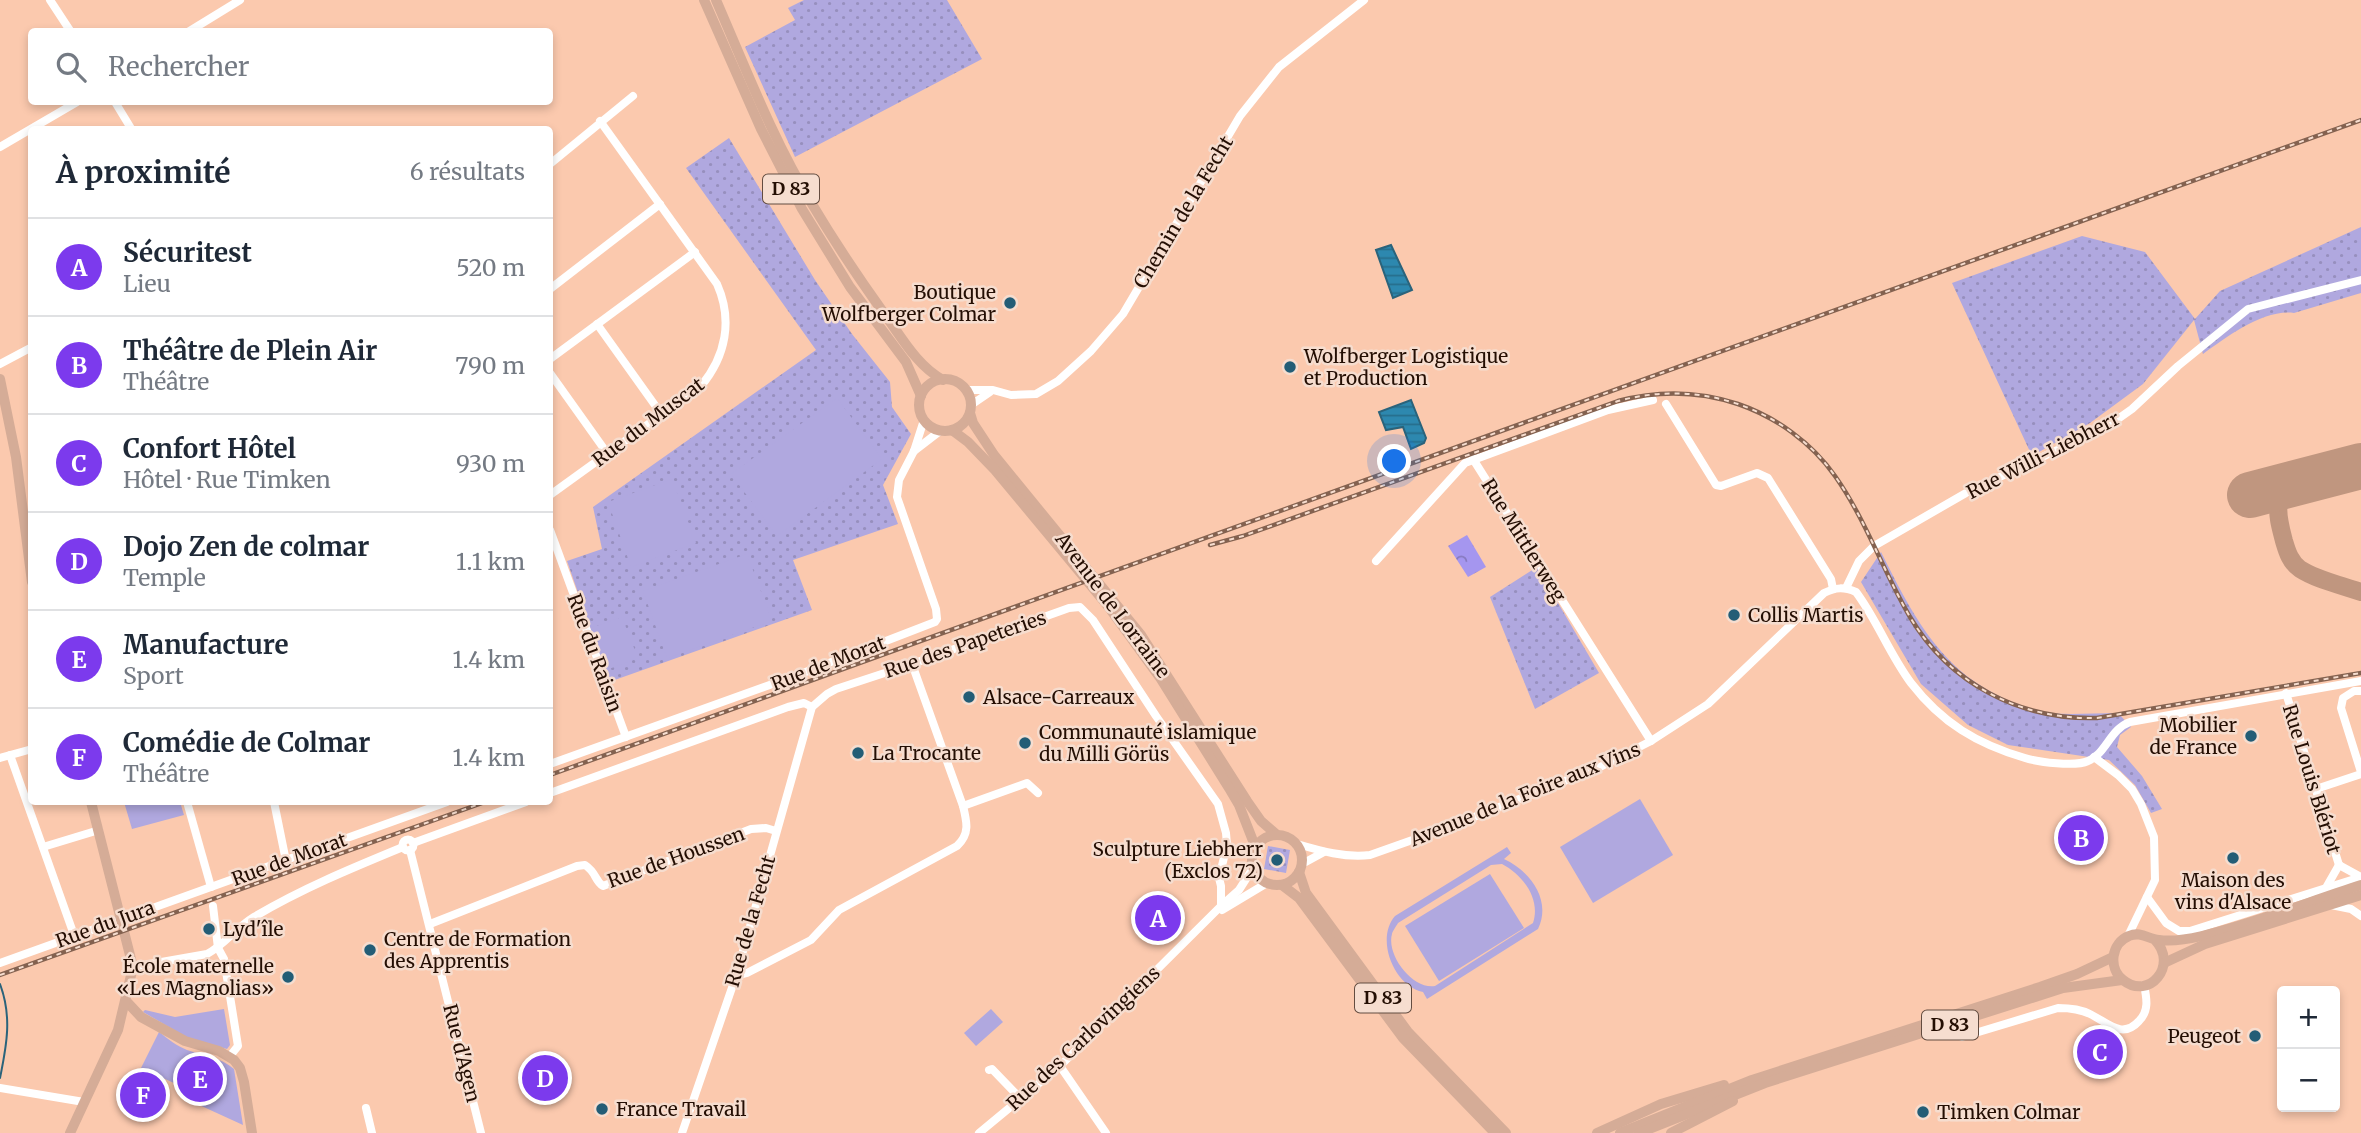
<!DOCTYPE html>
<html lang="fr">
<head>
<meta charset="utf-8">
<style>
  body { margin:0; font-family:Merriweather,serif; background:#f2f2f3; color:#1f2937 }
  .controls { position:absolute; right:21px; bottom:21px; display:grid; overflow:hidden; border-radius:7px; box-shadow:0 4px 10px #0003 }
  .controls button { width:63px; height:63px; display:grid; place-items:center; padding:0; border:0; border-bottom:2px solid #e0e1e3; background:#fff; color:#1f2937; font:35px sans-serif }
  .you { position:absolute; left:1395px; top:462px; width:24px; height:24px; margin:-18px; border:5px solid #fff; border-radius:50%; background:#1a73e8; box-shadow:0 0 0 10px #1a73e833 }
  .badge { display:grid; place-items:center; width:46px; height:46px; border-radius:50%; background:#7c3aed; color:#fff; font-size:23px; font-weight:700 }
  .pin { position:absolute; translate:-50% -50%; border:4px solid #fff; box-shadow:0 2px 7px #0006 }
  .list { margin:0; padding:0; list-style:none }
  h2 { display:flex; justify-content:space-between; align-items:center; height:91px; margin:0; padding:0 28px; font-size:30px }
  h2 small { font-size:23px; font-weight:400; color:#747a83 }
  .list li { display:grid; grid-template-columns:46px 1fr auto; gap:21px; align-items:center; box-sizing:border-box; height:98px; padding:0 28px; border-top:2px solid #e0e1e3 }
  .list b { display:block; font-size:26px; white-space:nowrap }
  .list p { margin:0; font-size:23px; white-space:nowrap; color:#747a83 }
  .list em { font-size:23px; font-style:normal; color:#747a83 }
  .icon { flex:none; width:38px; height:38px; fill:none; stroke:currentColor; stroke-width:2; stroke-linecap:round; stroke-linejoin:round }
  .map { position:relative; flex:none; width:2361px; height:1133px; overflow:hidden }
  .search { position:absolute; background:#fff; box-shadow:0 4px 10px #0003; left:28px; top:28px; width:525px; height:77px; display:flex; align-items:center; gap:18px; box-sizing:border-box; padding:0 24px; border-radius:7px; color:#747a83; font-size:26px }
  .panel { position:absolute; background:#fff; box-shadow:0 4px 10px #0003; left:28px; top:126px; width:525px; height:679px; border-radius:7px }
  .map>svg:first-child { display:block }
  .green { fill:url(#green-dots) }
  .forest { fill:url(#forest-crowns) }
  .pitch { fill:#b0a8df; fill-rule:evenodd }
  .water { fill:url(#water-rules); stroke:#2a637b; stroke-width:2 }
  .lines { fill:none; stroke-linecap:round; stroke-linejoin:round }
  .stream { stroke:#2a637b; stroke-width:2 }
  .taxiway { stroke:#c0967f; stroke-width:18 }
  .runway { stroke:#c0967f; stroke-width:46 }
  .minor { stroke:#fff; stroke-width:8 }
  .major { stroke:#d5ac97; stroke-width:10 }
  .rail-casing { stroke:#846250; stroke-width:4.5 }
  .rail { stroke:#f6ddcf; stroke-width:2; stroke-dasharray:5; stroke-linecap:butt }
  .poi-dot { fill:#235d76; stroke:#f6ddcf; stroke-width:2.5 }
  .labels { text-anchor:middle; stroke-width:5; stroke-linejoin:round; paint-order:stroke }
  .shield { fill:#f6ddcf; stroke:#634c40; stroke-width:2 }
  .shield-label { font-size:18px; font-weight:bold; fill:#240e03 }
  .street-label { font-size:19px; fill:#240e03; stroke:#f6ddcf }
  .poi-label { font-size:19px; fill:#240e03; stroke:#f6ddcf; text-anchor:start }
</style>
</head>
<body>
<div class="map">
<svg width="2361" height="1133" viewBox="0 0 2361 1133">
  <defs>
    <pattern id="green-dots" width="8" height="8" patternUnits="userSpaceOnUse" patternTransform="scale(1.75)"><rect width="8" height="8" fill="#b0a8df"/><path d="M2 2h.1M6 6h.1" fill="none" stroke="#978fbe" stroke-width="1.8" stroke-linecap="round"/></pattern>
    <pattern id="forest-crowns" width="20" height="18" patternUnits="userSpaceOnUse" patternTransform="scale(1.75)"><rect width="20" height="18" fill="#a596ef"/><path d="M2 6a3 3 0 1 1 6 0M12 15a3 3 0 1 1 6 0" fill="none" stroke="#8679bf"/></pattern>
    <pattern id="water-rules" width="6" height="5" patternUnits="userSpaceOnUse" patternTransform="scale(1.75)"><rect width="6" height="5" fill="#2d88af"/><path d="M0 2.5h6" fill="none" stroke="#266e8c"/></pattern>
  </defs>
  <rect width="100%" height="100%" fill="#fbc9ae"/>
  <g class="green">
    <path d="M804 0H947L982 59 795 157 745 47 795 20 788 8Z"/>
    <path d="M729 138 815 280 852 334 890 382 892 407 911 434 883 485 898 524 793 560 812 610 609 682 567 561 602 549 593 507 816 350 686 168Z"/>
    <path d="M2361 227V293L2294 313C2263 309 2227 337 2203 354L2194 320 2143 384 2090 423 2032 456 1952 283 2082 236 2145 252 2195 319 2220 291Z"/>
    <path d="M1881 552C1910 610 1937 665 1997 695 2013 703 2030 710 2048 713 2070 715 2095 713 2118 713L2131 727 2120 735 2117 747 2142 776 2162 809 2151 813 2135 785 2109 760 2008 745 1968 725 1921 684 1861 582Z"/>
    <path d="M1537 567 1599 673 1535 709 1490 597Z"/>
    <path d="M1268 846 1290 850 1286 873 1264 869Z"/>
  </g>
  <path class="forest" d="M1467 535 1486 567 1468 577 1448 546Z"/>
  <g class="pitch">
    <path d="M837 398 882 459 777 536 731 474Z"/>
    <path d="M672 479 696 543 631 567 608 502Z"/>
    <path d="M747 554 772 621 667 658 643 591Z"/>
    <path d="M622 617 638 658 609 669 593 627Z"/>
    <path d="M1640 799 1673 855 1593 903 1560 847Z"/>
    <path d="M124 802H180L184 815 132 829Z"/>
    <path d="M1507 847 1511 853 1504 859C1530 871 1552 900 1538 929L1427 999 1423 992C1394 986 1375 939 1395 916ZM1502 864C1523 875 1541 899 1533 923L1435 986C1413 990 1386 955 1392 934 1392 932 1397 925 1398 923L1491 865Z"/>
    <path d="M1490 874 1524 928 1439 981 1405 926Z"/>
    <path d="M224 1009 230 1045 227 1049 188 1038 143 1012 145 1010 175 1017Z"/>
    <path d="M991 1009 1003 1022 976 1046 964 1033Z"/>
    <path d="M159 1032C168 1039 177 1046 187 1050 204 1056 220 1057 234 1069L243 1125 184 1098 187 1089 141 1068Z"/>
  </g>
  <g class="water">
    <path d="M1391 245 1412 290 1393 298 1376 250Z"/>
    <path d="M1411 400 1426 438 1424 443 1411 449 1403 427 1386 430 1379 412Z"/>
  </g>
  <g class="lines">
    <path class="stream" d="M0 984C12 1016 7 1044 0 1078"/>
    <path class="taxiway" d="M2300 481C2271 496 2277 514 2284 541 2287 551 2290 562 2300 569 2317 580 2341 585 2361 592"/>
    <path class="runway" d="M2250 495 2361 466"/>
    <g class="minor">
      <path d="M50 0 71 32"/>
      <path d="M188 32 240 0"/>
      <path d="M115 102 132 130"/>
      <path d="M0 147 77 102"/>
      <path d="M550 164 633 96"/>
      <path d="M550 289 660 204"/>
      <path d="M597 324 662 415"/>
      <path d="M550 359 695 252"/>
      <path d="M0 364 32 347"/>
      <path d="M550 373 607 453"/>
      <path d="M966 390H993L1011 395 1036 394 1058 381 1091 351 1123 314 1240 116 1279 67 1364 0"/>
      <path d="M1666 404 1716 485 1721 486 1757 473 1768 478 1831 579 1833 589"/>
      <path d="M971 405 990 392"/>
      <path d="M914 451 940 431"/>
      <path d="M1473 459 1651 741"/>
      <path d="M550 495 701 386C726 356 733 320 717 284L600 121"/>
      <path d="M550 530 626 737"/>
      <path d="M1376 561 1465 463 1608 410 1653 400"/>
      <path d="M1846 588 1859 561 1874 546 1966 493 2108 426 2132 409 2178 366 2248 309 2361 280"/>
      <path d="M2361 691H2354L2343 698 2341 708 2361 772"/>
      <path d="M2286 693 2339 865"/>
      <path d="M10 755 74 935"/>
      <path d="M2094 757 2118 775 2132 789 2141 804 2154 837 2155 880 2128 936"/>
      <path d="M0 758 32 749"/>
      <path d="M550 764 803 673 935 622 937 619 936 609 897 497 899 480 914 451 924 420"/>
      <path d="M2316 789 2361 774"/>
      <path d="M550 793 788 707 804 703 812 707"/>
      <path d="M187 802 211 887"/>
      <path d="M274 802 286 861"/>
      <path d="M963 806 1027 783 1038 793"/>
      <circle cx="408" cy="845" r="5.5"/>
      <path d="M413 843 526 802"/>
      <path d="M1297 844C1321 851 1345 858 1370 855L1449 827 1602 766 1651 741 1708 704 1824 593C1836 587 1844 587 1856 592 1877 620 1890 655 1911 683 1942 723 1977 744 2025 758 2038 762 2075 767 2088 761 2106 754 2110 729 2130 722L2361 681"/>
      <path d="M43 847 99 830"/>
      <path d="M410 850 481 1133"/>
      <path d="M1302 864 1324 852"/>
      <path d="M2339 865 2361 877"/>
      <path d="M2327 886 2339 865"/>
      <path d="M2147 897 2166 923 2179 931H2190L2361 877"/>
      <path d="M2331 905 2351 909 2361 916"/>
      <path d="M213 906 218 948 224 959 238 1046 230 1056"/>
      <path d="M1222 910 1267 883"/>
      <path d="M430 924 577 866 585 865C597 873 594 880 603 886L751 829 766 828 776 831"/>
      <path d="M0 963 447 802"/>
      <path d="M133 967 207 954C224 945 236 928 254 917 301 889 352 868 403 847"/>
      <path d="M736 976 747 973 811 940 839 910 957 846C970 834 967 822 963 806L912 664"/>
      <path d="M1962 1037 2058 1008C2069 1008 2080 1009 2090 1014 2107 1022 2122 1040 2139 1021 2149 1011 2147 999 2144 985"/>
      <path d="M1060 1066 1106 1133"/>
      <path d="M989 1070 992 1069 1020 1098"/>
      <path d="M0 1088 84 1102"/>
      <path d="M366 1108 372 1133"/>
      <path d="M682 1133 736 976 812 707 827 694 836 689 912 664 1069 608 1080 607 1093 620 1156 716 1218 804 1226 833 1227 845 1219 878 1221 886V906"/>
      <path d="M979 1133 1060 1066 1221 906 1239 890 1253 868"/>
    </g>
    <g class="major">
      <path d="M704 0 761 129 802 209 850 287 906 362 921 396"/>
      <path d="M716 0C746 69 773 140 812 204 834 241 858 277 883 312 901 336 916 365 943 380"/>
      <path d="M0 379 16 457 32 582"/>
      <circle cx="945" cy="405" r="26"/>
      <path d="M970 413 973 423 994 455 1141 635 1247 801 1261 821 1276 834"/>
      <path d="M952 430 968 442 995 470 1108 606 1161 679 1229 788 1239 805 1255 846"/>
      <circle cx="1277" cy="860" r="25"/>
      <path d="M1299 872 1306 893 1408 1032 1506 1133"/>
      <path d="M1282 885 1299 898 1403 1038 1495 1133"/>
      <path d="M2155 940C2179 965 2149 1001 2123 980 2108 968 2111 943 2129 936 2141 931 2148 939 2159 940 2173 942 2189 939 2202 936 2256 923 2308 902 2361 885"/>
      <path d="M2164 963 2205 944 2361 895"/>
      <path d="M126 1001 141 1017 185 1041 219 1051 234 1060 240 1068 244 1082 252 1133"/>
      <path d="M70 1133 118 1030 133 967 91 802"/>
      <path d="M1597 1133 1661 1104 1724 1085"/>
      <path d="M1620 1133 1752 1080 2040 987 2077 974 2113 957"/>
      <path d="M1639 1133 1765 1083 2063 988 2122 980"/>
      <path d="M1671 1133 1733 1101"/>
    </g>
    <g class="rail-casing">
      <g id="rail">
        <path d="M1210 545 1243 536 1618 401C1659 390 1699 391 1738 404 1776 417 1812 443 1835 476 1866 520 1883 571 1910 617 1950 684 2020 720 2097 718L2361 673"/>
        <path d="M550 775 2361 120"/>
        <path d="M0 975 485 802"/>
      </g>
    </g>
    <use href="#rail" class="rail"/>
  </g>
  <g class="poi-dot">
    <circle cx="1010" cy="303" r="7"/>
    <circle cx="1290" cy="367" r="7"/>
    <circle cx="1734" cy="615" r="7"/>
    <circle cx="969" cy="697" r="7"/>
    <circle cx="2251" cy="736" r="7"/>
    <circle cx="1025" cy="743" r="7"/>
    <circle cx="858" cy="753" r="7"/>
    <circle cx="2233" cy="858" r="7"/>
    <circle cx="1277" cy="860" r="7"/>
    <circle cx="209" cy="929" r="7"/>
    <circle cx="370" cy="950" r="7"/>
    <circle cx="288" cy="977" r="7"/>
    <circle cx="2255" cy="1036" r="7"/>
    <circle cx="602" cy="1109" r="7"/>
    <circle cx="1923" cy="1112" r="7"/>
  </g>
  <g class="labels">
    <g class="shield">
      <rect x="763" y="174.5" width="56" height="29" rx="5"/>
      <rect x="1355" y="983.5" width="56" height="29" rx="5"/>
      <rect x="1922" y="1010.5" width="56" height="29" rx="5"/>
    </g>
    <g class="shield-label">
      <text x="791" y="195">D 83</text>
      <text x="1383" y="1004">D 83</text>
      <text x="1950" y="1031">D 83</text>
    </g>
    <g class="street-label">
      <text transform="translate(1183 212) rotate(-59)" y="7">Chemin de la Fecht</text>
      <text transform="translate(648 422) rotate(-37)" y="7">Rue du Muscat</text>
      <text transform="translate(2043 455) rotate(-27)" y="7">Rue Willi-Liebherr</text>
      <text transform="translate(1524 540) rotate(58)" y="7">Rue Mittlerweg</text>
      <text transform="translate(1113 605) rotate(53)" y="7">Avenue de Lorraine</text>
      <text transform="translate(965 644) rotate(-19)" y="7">Rue des Papeteries</text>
      <text transform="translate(595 653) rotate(70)" y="7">Rue du Raisin</text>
      <text transform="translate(828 663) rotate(-21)" y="7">Rue de Morat</text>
      <text transform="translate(2312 779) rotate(73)" y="7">Rue Louis Blériot</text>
      <text transform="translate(1525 794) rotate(-22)" y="7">Avenue de la Foire aux Vins</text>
      <text transform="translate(676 857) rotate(-20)" y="7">Rue de Houssen</text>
      <text transform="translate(289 859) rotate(-20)" y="7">Rue de Morat</text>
      <text transform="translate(750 921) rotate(-74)" y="7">Rue de la Fecht</text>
      <text transform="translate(105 924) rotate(-20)" y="7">Rue du Jura</text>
      <text transform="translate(1083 1038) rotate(-43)" y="7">Rue des Carlovingiens</text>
      <text transform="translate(462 1053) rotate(76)" y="7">Rue d'Agen</text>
    </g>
    <g class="poi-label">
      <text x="996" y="299" text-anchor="end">Boutique<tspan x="996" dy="22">Wolfberger Colmar</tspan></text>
      <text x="1304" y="363">Wolfberger Logistique<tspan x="1304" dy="22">et Production</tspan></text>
      <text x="1748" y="622">Collis Martis</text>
      <text x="983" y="704">Alsace-Carreaux</text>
      <text x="2237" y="732" text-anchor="end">Mobilier<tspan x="2237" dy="22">de France</tspan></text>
      <text x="1039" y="739">Communauté islamique<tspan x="1039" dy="22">du Milli Görüs</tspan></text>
      <text x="872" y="760">La Trocante</text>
      <text x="1263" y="856" text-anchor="end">Sculpture Liebherr<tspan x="1263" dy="22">(Exclos 72)</tspan></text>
      <text x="2233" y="887" text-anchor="middle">Maison des<tspan x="2233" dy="22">vins d'Alsace</tspan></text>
      <text x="223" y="936">Lyd'île</text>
      <text x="384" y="946">Centre de Formation<tspan x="384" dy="22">des Apprentis</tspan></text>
      <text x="274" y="973" text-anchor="end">École maternelle<tspan x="274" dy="22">«Les Magnolias»</tspan></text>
      <text x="2241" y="1043" text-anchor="end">Peugeot</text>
      <text x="616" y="1116">France Travail</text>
      <text x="1937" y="1119">Timken Colmar</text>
    </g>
  </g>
</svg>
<div class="controls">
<button>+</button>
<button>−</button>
</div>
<div class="you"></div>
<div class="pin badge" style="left:1158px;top:918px">A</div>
<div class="pin badge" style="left:2081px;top:838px">B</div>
<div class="pin badge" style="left:2100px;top:1052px">C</div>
<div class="pin badge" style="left:545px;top:1078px">D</div>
<div class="pin badge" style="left:200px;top:1079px">E</div>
<div class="pin badge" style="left:143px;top:1095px">F</div>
<div class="search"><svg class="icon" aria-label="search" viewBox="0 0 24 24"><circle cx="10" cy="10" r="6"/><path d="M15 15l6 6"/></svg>Rechercher</div>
<section class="panel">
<h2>À proximité<small>6 résultats</small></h2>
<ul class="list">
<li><span class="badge">A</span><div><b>Sécuritest</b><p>Lieu</p></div><em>520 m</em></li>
<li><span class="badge">B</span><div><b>Théâtre de Plein Air</b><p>Théâtre</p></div><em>790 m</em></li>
<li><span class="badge">C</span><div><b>Confort Hôtel</b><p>Hôtel · Rue Timken</p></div><em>930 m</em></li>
<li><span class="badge">D</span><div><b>Dojo Zen de colmar</b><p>Temple</p></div><em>1.1 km</em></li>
<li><span class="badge">E</span><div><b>Manufacture</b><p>Sport</p></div><em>1.4 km</em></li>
<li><span class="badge">F</span><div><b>Comédie de Colmar</b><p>Théâtre</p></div><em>1.4 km</em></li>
</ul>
</section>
</div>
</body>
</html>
